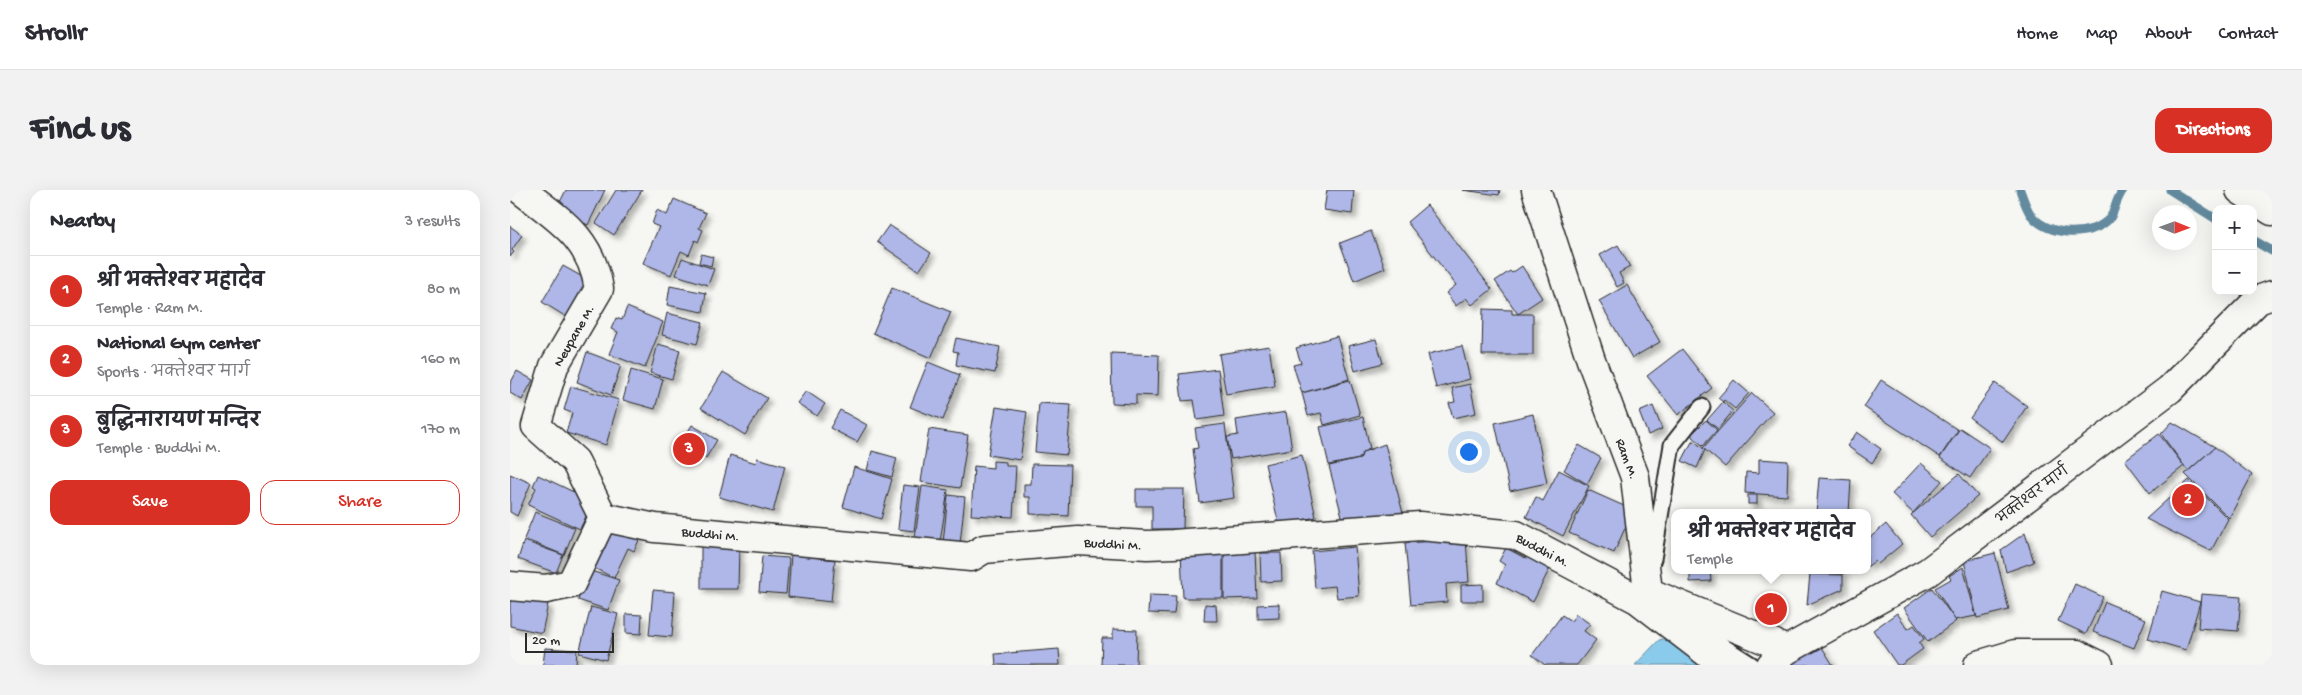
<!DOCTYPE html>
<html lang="en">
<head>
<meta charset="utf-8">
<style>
  body { margin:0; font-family:"Gochi Hand","Playpen Sans Deva",sans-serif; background:#f2f2f3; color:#2b2b33 }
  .controls { position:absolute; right:15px; top:15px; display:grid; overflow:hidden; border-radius:10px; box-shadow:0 5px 20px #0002 }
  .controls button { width:45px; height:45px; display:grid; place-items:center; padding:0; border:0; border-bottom:1px solid #e1e1e2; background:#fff; color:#2b2b33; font:25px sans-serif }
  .compass { position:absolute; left:1642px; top:15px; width:45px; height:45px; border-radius:50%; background:#fff; box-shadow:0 5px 20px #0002; rotate:91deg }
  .scale { position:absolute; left:15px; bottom:12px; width:89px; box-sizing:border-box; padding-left:5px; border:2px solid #2b2b2b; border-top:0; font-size:14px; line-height:18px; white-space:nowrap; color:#2b2b2b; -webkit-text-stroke:4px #f6f6f2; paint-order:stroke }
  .you { position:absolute; left:958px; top:261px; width:18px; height:18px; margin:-12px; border:4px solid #fff; border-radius:50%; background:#1a73e8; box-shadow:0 0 0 8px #1a73e833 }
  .badge { display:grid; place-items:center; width:32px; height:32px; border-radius:50%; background:#d93025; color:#fff; font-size:16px; font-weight:700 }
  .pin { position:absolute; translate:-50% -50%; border:2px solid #fff; box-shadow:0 1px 5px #0006 }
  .popup { position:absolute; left:1161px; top:319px; width:200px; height:65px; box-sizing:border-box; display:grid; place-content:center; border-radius:10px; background:#fff; filter:drop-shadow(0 1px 4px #0005); font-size:16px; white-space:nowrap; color:#7c7c81 }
  .popup b { font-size:19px; color:#2b2b33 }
  .popup::after { content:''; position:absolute; left:50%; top:100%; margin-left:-10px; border:10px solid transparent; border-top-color:#fff }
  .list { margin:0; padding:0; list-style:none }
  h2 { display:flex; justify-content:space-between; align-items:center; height:65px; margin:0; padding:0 20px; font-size:21px }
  h2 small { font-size:16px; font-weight:400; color:#7c7c81 }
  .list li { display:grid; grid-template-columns:32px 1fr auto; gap:15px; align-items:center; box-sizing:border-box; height:70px; padding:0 20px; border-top:1px solid #e1e1e2 }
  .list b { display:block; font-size:19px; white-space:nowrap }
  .list p { margin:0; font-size:16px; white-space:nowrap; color:#7c7c81 }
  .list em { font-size:16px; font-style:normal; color:#7c7c81 }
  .actions { display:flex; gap:10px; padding:15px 20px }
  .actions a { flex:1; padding:11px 0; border:1px solid #d93025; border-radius:15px; text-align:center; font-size:18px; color:#d93025 }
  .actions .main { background:#d93025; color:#fff }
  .map { position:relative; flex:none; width:1762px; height:475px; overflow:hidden; border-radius:15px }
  header { display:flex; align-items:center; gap:30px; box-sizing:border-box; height:70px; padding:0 25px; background:#fff; border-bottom:1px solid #e1e1e2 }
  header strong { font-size:24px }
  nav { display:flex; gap:28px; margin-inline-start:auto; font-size:18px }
  .intro { display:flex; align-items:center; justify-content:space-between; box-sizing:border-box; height:120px; padding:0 30px }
  h1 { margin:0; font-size:35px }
  .button { padding:12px 22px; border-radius:15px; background:#d93025; color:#fff; font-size:18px; font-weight:700 }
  main { display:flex; gap:30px; padding:0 30px }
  aside { flex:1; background:#fff; border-radius:15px; box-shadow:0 5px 20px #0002 }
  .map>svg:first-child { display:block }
  .water { fill:#8acaeb; stroke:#648a9e }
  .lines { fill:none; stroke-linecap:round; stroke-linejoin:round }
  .stream { stroke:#648a9e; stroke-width:9 }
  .building { fill:#aeb7e7; stroke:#2b2b2b; filter:url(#shadow) }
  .service-casing { stroke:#2b2b2b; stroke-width:19 }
  .minor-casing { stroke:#2b2b2b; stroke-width:31 }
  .service { stroke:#f6f6f2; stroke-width:15 }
  .minor { stroke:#f6f6f2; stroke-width:28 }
  .labels { text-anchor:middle; stroke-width:4; stroke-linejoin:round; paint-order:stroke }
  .street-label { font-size:14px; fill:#2b2b2b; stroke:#f6f6f2 }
</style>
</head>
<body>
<header>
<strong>Strollr</strong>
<nav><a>Home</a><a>Map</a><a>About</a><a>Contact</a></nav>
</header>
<div class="intro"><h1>Find us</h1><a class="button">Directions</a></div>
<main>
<aside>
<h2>Nearby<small>3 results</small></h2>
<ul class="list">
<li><span class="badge">1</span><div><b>श्री भक्तेश्वर महादेव</b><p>Temple · Ram M.</p></div><em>80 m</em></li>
<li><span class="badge">2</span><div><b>National Gym center</b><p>Sports · भक्तेश्वर मार्ग</p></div><em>160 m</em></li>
<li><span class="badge">3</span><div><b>बुद्धिनारायण मन्दिर</b><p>Temple · Buddhi M.</p></div><em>170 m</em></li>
</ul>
<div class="actions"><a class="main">Save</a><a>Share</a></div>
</aside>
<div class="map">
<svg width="1762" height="475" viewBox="0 0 1762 475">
  <defs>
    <filter id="shadow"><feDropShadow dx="4.5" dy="4.5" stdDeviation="2.5" flood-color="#0004"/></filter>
  </defs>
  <rect width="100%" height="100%" fill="#f6f6f2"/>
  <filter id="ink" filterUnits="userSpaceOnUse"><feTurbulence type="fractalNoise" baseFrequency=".02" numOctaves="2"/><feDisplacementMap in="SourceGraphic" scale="10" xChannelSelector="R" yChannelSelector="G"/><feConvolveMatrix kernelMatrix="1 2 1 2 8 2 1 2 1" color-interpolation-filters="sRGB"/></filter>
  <g filter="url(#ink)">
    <path class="water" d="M1169 445 1201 475H1125L1149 450Z"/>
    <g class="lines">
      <g class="stream">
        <path d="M1510 0C1513 8 1516 18 1521 25 1538 47 1582 48 1600 28 1604 23 1606 9 1613 0"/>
        <path d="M1660 0 1706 29"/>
        <path d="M1743 50 1762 61"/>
      </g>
    </g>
    <g class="building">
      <path d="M56 0H95L78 35 46 20Z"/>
      <path d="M106 0H132L104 45 86 33Z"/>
      <path d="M817 0H844L842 24 814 20Z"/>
      <path d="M952 0H990L989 5Z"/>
      <path d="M164 9 196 23 189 38 193 40 188 52 185 50 179 65 171 61 161 85 133 73 149 37 142 34 147 20 157 25Z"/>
      <path d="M917 15 982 99 962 115 956 108 946 116 936 103 946 95 897 32Z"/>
      <path d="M379 35 421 63 409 81 367 52Z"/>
      <path d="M0 36 12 45 2 60 4 62 0 67Z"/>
      <path d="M861 41 875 78 844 91 830 53Z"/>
      <path d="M1108 55 1120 77 1109 83 1114 93 1107 97 1090 65Z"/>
      <path d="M191 64 203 67 201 76 189 73Z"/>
      <path d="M172 68 204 79 198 95 166 85Z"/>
      <path d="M53 76 85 94 63 131 32 112Z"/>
      <path d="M1012 76 1032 108 1008 124 985 91 1000 81 1002 83Z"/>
      <path d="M1117 95 1150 152 1122 168 1089 111Z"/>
      <path d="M160 96 196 103 193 122 157 115Z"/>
      <path d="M382 98 441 122 421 168 363 143Z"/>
      <path d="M117 117 153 132 135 178 99 164 108 142 101 139 106 128 112 130Z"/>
      <path d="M973 119 1002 120V124H1023V165H972Z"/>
      <path d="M157 123 193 132 187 154 152 145Z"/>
      <path d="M827 146 839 189 792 203 783 175 791 173 786 158Z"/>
      <path d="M446 148 490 157 485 183 446 175 448 162 443 161Z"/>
      <path d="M866 149 873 173 845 181 838 156Z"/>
      <path d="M148 154 170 160 162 189 140 183Z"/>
      <path d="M759 156 765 196 716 204 709 164Z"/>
      <path d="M952 156 960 189 926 198 918 164Z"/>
      <path d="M1172 159 1202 198 1168 225 1137 186Z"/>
      <path d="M77 162 111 175 101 205 67 192Z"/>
      <path d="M601 163 649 165 648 206 626 205V214L602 213Z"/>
      <path d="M418 172 450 185 433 230 400 217Z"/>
      <path d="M708 179 714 226 687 230 684 210 672 211 669 184Z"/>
      <path d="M121 180 153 189 145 219 113 210Z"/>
      <path d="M7 181 23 190 12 210 0 203V194Z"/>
      <path d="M213 182 257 208 235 245 191 218Z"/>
      <path d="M840 190 850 225 814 235 811 223 798 226 792 203Z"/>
      <path d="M1224 190 1239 203 1225 219 1214 210 1213 212 1208 208Z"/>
      <path d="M1371 190 1448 240 1430 267 1354 217Z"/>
      <path d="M1485 193 1517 216 1493 252 1460 228Z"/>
      <path d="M960 194 966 223 943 228 939 213 945 212 942 198Z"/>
      <path d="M61 196 109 210 96 255 56 243 62 223 54 220Z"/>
      <path d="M296 201 315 214 307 226 287 213Z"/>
      <path d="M1242 203 1263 222 1215 277 1193 258Z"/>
      <path d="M1213 212 1223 221 1208 239 1197 230Z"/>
      <path d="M529 213 561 215 557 265 525 262Z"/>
      <path d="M1143 216 1152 239 1138 245 1129 222Z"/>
      <path d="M486 217 517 222 510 270 478 265Z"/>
      <path d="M330 220 357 235 347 252 320 238Z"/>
      <path d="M776 222 782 259 721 269 717 247 728 245 726 230Z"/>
      <path d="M1023 224 1037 293 1000 301 985 233Z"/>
      <path d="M853 227 860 259 853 262 849 269 819 275 810 237Z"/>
      <path d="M1196 230 1207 240 1193 256 1181 245Z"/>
      <path d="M1662 232 1705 257 1678 281 1651 244Z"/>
      <path d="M715 234 724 308 690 313 683 259 688 258 685 238Z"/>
      <path d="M182 235 207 250 196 268 171 253Z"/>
      <path d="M1450 238 1480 258 1460 288 1430 268Z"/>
      <path d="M419 239 458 245 450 298 411 292Z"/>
      <path d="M1347 242 1371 259 1362 273 1337 256Z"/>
      <path d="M1649 244 1674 276 1640 303 1615 270Z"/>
      <path d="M1183 250 1195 260 1187 278 1172 271Z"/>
      <path d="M875 254 894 327 834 334 819 276 850 269 853 262Z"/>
      <path d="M1069 255 1091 268 1077 294 1054 280Z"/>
      <path d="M1705 257 1742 285 1719 328 1675 284Z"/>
      <path d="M362 261 387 268 382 287 357 280Z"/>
      <path d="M220 265 246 273 247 268 275 276 263 322 209 307Z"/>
      <path d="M792 265 806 327 769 335 755 274Z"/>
      <path d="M1249 269 1278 271 1277 306 1235 303 1236 282 1249 283Z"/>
      <path d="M483 271 496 272V276H506L503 327 461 325 464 276 483 278Z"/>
      <path d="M1411 273 1432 291 1403 323 1382 304Z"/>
      <path d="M522 274 560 275 558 326 520 324V307H514V294H521Z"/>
      <path d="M344 277 382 289 371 329 333 317Z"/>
      <path d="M1049 280 1079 296 1053 346 1016 327 1026 307 1033 311Z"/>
      <path d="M0 284 21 293 7 326 0 322Z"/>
      <path d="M1449 284 1468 306 1420 347 1401 325Z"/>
      <path d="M28 285 70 305 82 314 70 339 18 315 26 298 23 296Z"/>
      <path d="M1309 288 1341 290 1339 323H1306Z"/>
      <path d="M1679 290 1718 329 1701 361 1636 329Z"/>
      <path d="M393 295 410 297 404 341 388 339Z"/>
      <path d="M412 296 438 300 430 352 405 348Z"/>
      <path d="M626 299H674L673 339H642V316H626Z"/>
      <path d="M1078 300 1123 320 1104 363 1059 343Z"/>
      <path d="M438 305 455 307 450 354 433 353Z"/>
      <rect x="1238" y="305" width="9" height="9"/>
      <path d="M25 322 65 338 54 365 14 349Z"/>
      <path d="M105 334 131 346 124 361 118 358 104 388 84 378Z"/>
      <path d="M1376 334 1392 354 1368 374 1365 371 1357 377V350Z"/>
      <path d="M1515 343 1524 372 1496 382 1491 360Z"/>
      <path d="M956 349 959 392 936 394 937 412 901 415 895 353Z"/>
      <path d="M14 351 53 365 46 383 8 369Z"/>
      <path d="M191 355 229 356 228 399H191Z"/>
      <path d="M845 357 849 406 827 408 825 396 805 398 802 361Z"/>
      <path d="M996 358 1015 368 1016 365 1040 378 1023 412 987 393 995 375 989 371Z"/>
      <path d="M713 361V408H673L671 362Z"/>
      <path d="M714 361H745L747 408 714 409Z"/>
      <path d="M750 363H771L772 391 751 392Z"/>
      <path d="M1485 363 1499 420 1467 428 1454 371Z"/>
      <path d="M281 364 325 370 321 412 278 407Z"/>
      <path d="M252 366 279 368 276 404 249 402Z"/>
      <path d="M1453 377 1466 426 1445 430 1425 398 1441 389 1439 386Z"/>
      <path d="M78 380 109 390 98 420 68 410Z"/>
      <path d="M1180 380H1200L1201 391 1180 392Z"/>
      <path d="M1302 380H1334V384Z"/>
      <path d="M1300 384 1333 385V399L1297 415Z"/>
      <path d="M973 394V411H951V395Z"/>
      <path d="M1565 394 1593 407 1576 444 1548 431Z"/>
      <path d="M1422 398 1446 431 1418 452 1394 418Z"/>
      <path d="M143 400 165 402 162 447 139 445Z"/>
      <path d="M1652 401 1690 412 1676 460 1638 449Z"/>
      <path d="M1691 404 1731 407 1728 441 1688 438Z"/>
      <path d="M639 405 666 406 664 424 638 423Z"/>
      <path d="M0 406 38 414 32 443 0 436Z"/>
      <path d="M1595 412 1636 429 1624 458 1583 442Z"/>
      <path d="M695 414 706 415 707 431H694Z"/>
      <path d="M769 414V428L748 429V415Z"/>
      <path d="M81 417 108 424 96 470 69 463Z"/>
      <path d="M1387 423 1398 439 1404 435 1414 449 1409 453 1413 459 1391 475H1387L1363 440Z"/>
      <path d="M116 424 132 425 131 444 116 443Z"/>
      <path d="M1066 424 1080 434 1074 441 1086 450 1067 475H1035L1022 465 1052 425 1061 431Z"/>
      <path d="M603 439 627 440 626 475H591L592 448H603Z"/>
      <path d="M1310 454 1323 475H1275Z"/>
      <path d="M35 458 67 460 66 475H33Z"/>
      <path d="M549 459 550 475H486L485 464Z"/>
    </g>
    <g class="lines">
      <g class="service-casing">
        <g id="service">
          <path d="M1143 369 1162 255 1192 217"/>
          <path d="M1178 426 1214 457 1242 475"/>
        </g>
      </g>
      <g class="minor-casing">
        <g id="minor">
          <path d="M11 0C49 30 81 47 89 99L44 176 26 236 65 271 93 327"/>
          <path id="s1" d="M1026 0 1081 170 1125 287 1138 402 1263 453 1275 461"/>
          <path d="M1730 0 1762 21"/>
          <path id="s2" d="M0 396 36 399 61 394 93 327 145 338 461 367 474 359 568 351 637 355 663 354 910 336 1006 345 1127 409 1213 475"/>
          <path d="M1261 475 1275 461 1418 382 1660 199 1748 110 1762 105"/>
          <path d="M1468 475 1505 464H1567L1589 475"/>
        </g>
      </g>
      <use href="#service" class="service"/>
      <use href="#minor" class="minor"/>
    </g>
  </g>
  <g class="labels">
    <g class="street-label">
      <text transform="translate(63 145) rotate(-60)" y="5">Neupane M.</text>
      <text dy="5" stroke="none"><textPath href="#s1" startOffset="284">Ram M.</textPath></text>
      <text transform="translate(1522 304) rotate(-37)" y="5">भक्तेश्वर मार्ग</text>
      <text dy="5" stroke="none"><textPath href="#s2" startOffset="245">Buddhi M.</textPath></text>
      <text dy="5" stroke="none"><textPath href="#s2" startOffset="651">Buddhi M.</textPath></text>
      <text dy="5" stroke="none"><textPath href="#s2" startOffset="1086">Buddhi M.</textPath></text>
    </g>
  </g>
</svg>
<div class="controls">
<button>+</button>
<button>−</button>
</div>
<svg class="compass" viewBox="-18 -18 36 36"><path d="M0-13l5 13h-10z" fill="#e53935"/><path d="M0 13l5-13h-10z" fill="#7c7c81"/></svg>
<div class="scale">20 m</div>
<div class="you"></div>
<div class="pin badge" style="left:1261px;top:419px">1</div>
<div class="popup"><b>श्री भक्तेश्वर महादेव</b>Temple</div>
<div class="pin badge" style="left:1678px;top:310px">2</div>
<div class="pin badge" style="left:179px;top:259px">3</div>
</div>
</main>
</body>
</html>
